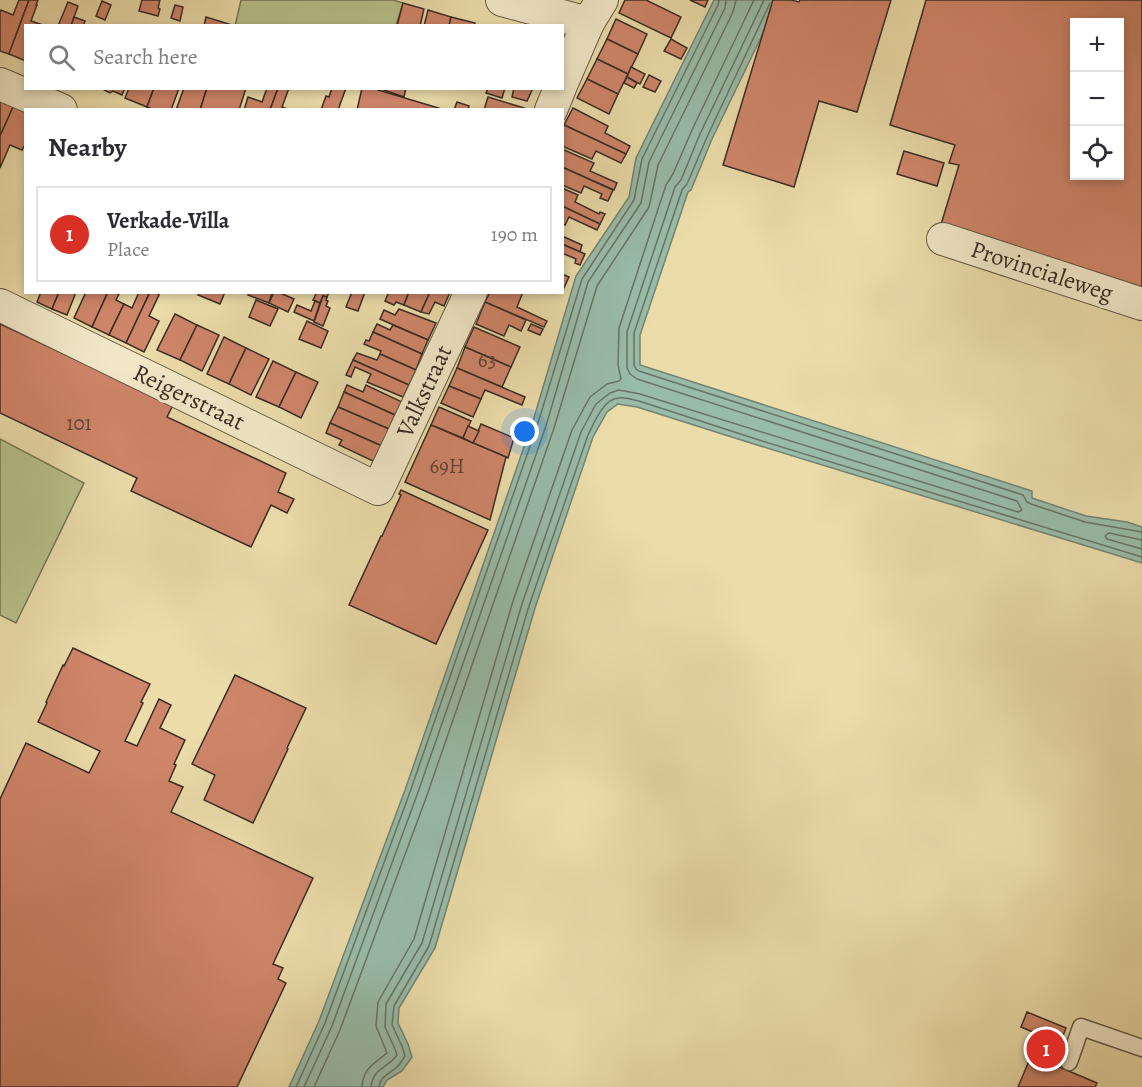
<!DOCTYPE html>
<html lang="en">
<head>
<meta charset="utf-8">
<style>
  body { margin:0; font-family:Alegreya,serif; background:#f7f7f7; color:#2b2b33 }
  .controls { position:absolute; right:18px; top:18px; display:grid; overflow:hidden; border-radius:0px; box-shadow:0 3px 9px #0003 }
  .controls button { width:54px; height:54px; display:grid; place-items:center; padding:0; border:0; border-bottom:2px solid #e1e1e2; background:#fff; color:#2b2b33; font:30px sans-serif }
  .you { position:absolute; left:525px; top:432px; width:21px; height:21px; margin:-15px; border:4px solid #fff; border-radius:50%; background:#1a73e8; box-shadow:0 0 0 9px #1a73e833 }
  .badge { display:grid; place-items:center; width:39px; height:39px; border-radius:50%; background:#d93025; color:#fff; font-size:20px; font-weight:700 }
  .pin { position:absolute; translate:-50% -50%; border:3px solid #fff; box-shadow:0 2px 6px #0006 }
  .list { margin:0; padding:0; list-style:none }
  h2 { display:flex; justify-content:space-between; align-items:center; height:78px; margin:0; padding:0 24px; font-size:26px }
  h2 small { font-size:20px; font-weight:400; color:#7c7c81 }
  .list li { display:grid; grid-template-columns:39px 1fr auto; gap:18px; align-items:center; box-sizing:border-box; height:96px; margin:0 12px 12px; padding:0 12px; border:2px solid #e1e1e2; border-radius:0px }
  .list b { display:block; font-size:22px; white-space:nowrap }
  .list p { margin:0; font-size:20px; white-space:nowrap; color:#7c7c81 }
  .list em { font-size:20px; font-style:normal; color:#7c7c81 }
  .icon { flex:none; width:33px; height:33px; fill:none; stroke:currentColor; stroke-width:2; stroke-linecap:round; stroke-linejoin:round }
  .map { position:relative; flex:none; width:1142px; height:1087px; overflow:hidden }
  .search { position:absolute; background:#fff; box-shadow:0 3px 9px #0003; left:24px; top:24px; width:540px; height:66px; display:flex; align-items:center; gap:15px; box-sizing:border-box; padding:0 21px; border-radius:0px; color:#7c7c81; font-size:22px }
  .panel { position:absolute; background:#fff; box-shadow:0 3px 9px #0003; left:24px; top:108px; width:540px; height:186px; border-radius:0px }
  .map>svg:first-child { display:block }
  .green { fill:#b7c089; stroke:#787656; stroke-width:1.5 }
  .water { fill:#98bca9; stroke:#728374; stroke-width:1.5 }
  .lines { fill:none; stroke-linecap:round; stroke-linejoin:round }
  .shore { stroke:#687466; stroke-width:1.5 }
  .building { fill:#cf856a; stroke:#382d24; stroke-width:1.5; fill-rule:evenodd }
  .service-casing { stroke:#655946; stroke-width:19 }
  .minor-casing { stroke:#655946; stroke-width:34 }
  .service { stroke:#f2e8c8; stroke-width:16 }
  .minor { stroke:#f2e8c8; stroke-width:32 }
  .labels { text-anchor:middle; stroke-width:6; stroke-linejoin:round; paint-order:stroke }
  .number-label { font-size:21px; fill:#5e4336 }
  .street-label { font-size:24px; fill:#382d24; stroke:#f2e8c8 }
</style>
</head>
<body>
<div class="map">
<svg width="1142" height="1087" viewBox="0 0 1142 1087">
  <rect width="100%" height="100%" fill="#ebdcaa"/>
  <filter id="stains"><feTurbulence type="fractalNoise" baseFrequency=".00333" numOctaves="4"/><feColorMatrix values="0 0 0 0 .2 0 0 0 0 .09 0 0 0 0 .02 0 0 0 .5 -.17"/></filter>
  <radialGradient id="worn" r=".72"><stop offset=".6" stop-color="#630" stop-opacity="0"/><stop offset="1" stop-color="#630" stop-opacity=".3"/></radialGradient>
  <g class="green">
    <path d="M241 0H393L403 3 396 25 235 26Z"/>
    <path d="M0 439 84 483 16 623 0 615Z"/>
  </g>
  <path class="water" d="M714 0H779L712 139 691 190 688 192 640 335V365L1032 491V498L1086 516 1127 522 1142 527V563L757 445 637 407 618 404 607 412 593 437 535 608 435 948 399 1008 398 1023 408 1044 412 1057 402 1071 387 1080 383 1087H289L319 1021 405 790 533 421 576 276 629 197 636 158Z"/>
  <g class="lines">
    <g class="shore">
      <path d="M770 3 707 137 687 184 682 190 634 333V365L636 369 639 371 1023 495 1027 502 1031 504 1085 522 1142 532"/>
      <path d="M1142 540 1109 533 1105 536 1107 539 1142 549"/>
      <path d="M296 1087 325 1023 410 792 538 423 582 279 634 200 642 159 718 5 719 0"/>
      <path d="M304 1087 332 1026 417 795 546 426 588 282 641 203 649 162 725 8 726 0"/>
      <path d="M314 1087 340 1030 426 798 554 428 597 286 649 207 658 165 733 12 736 0"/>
      <path d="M362 1087C363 1068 374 1064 387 1053L376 1026 378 1002 414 939 513 601 572 430 590 397 607 384 619 381 621 379 618 365 619 328 666 185 673 174 692 130 754 0"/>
      <path d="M371 1087C373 1068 388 1068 397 1055L395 1049 385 1027 386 1004 422 943 522 604 581 432 596 404 610 393 619 390 640 394 1018 512 1022 510 1017 501 637 379 630 374 627 368V332L675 187 681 180 700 134 764 0"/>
      <path d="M379 1087C381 1074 391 1074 399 1065 400 1064 404 1057 405 1056L402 1046 392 1025 394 1006 429 946 529 606 588 435C594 423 604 398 619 398 625 397 633 400 639 401L759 440 1142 557"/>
    </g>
  </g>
  <g class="building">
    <path d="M19 0H29L9 54 0 51V13L1 10 13 15Z"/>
    <path d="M29 0H38L36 5H37L31 21 43 25 26 26V61L9 54Z"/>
    <path d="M142 0H160L158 8 160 9 158 16 139 11Z"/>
    <path d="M625 0H646L681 17 671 38 619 13Z"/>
    <path d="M690 0H708L705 7Z"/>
    <path d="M773 0H791L799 2 800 0H891L857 112 819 101 794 187 723 165Z"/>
    <path d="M926 0H1142V291L939 231 959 165 949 163 955 145 890 125ZM1074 22H1120V176H1074Z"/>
    <path d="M102 1 111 5 105 20 96 16Z"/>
    <path d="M68 2 78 6 71 26H58Z"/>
    <path d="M403 3 424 9 420 26H397Z"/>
    <path d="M175 5 183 7 180 21 171 18Z"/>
    <path d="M428 10 451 17 449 26H424Z"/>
    <path d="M74 17 85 21 83 26H71Z"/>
    <path d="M206 17 232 25V26H204Z"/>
    <path d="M451 17 475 23 474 26H449Z"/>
    <path d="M616 19 647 34 638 54 607 39Z"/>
    <path d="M607 39 638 54 628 74 597 59Z"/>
    <path d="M671 39 687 48 681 59 664 51Z"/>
    <path d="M597 59 628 74 618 94 587 79Z"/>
    <path d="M631 67 645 74 640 84 627 77Z"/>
    <path d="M649 75 661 81 655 92 643 87Z"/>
    <path d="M627 77 637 83 634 88 624 83Z"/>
    <path d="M587 79 618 94 609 114 577 98Z"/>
    <path d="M103 88H125L122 95 113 91 110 93 104 90Z"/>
    <path d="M129 88H154L147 107 125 98Z"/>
    <path d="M154 88H179L171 110H154L147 107Z"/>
    <path d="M184 88H207L200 110H176Z"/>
    <path d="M207 88H246L239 110H200Z"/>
    <path d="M267 88H278L270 110H244L248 97 262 102Z"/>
    <path d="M278 88H289L282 107 290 110H270Z"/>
    <path d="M332 88H346L338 110H321L326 96 329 97Z"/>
    <path d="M362 88H378V90L445 110H357Z"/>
    <path d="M378 88H406L404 97Z"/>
    <path d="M488 88H505L502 98 486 93Z"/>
    <path d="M514 88H533L527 101 512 97Z"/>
    <path d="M488 97 524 108 523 110H484Z"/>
    <path d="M0 99 14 105 0 136Z"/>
    <path d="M457 102 469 106 468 110H454Z"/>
    <path d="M14 105 26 110V143L22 150 10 145 0 168V136Z"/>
    <path d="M573 108 608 126 605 133 630 146 626 154 564 125Z"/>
    <path d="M564 125 626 154 621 163 596 151 592 159 562 146V129Z"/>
    <path d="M562 149 594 163 590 171 617 183 614 190 562 167Z"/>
    <path d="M904 151 944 163 937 186 897 174Z"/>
    <path d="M562 167 613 190 608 201 600 198 602 194 584 186 581 193 562 185Z"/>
    <path d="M562 188 578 195 575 202 599 214 600 212 605 214 600 224 562 206Z"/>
    <path d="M562 206 600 224 597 230 569 217 565 225 562 224Z"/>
    <path d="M562 236 582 245 580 252 562 244Z"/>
    <path d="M562 244 585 254 580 265 575 263 576 259 562 253Z"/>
    <path d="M562 274 569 277 562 292Z"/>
    <path d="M41 292H59L52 309 37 302Z"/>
    <path d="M59 292H76L67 315 52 309Z"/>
    <path d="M86 292H108L92 327 74 318Z"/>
    <path d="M108 292H120L116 300 124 304 109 335 92 327Z"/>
    <path d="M139 292H150L126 343 109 335 124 304 132 308Z"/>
    <path d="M150 292H155L159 295 149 316 159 321 144 352 126 343Z"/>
    <path d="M200 292H225L220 304 198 295Z"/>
    <path d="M249 292H271L272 293 269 303 248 295Z"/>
    <path d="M274 292H278L294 299 288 312 269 303Z"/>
    <path d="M317 292H329L327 297 323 296 320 303 313 300Z"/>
    <path d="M352 292H365L358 311 346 307Z"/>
    <path d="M389 292H409L404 305 396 302 394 305 385 301Z"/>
    <path d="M409 292H430L421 312 404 305Z"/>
    <path d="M430 292H450L444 306 435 302 429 314 421 312Z"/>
    <path d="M490 292H523L517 307 547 321 544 327 485 302Z"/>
    <path d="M323 296 327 297 326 300 328 301 326 306 330 308 323 326 314 322Z"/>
    <path d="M256 300 278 309 270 326 249 317Z"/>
    <path d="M315 301 320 303 314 321 294 312 297 305 311 311Z"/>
    <path d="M485 302 526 320 521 331 509 325 504 336 476 324Z"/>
    <path d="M399 309 436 323 428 340 380 319 384 310 395 315Z"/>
    <path d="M175 314 197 325 180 360 157 350Z"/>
    <path d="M307 321 328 331 321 348 299 339Z"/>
    <path d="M0 324 173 405 167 417 286 473 278 492 294 499 287 513 271 505 251 547 131 491 137 478 0 413Z"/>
    <path d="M377 324 390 330 393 325 428 340 422 354 373 332Z"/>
    <path d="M531 324 543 329 540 335 528 330Z"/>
    <path d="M197 325 219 335 202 371 180 360Z"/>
    <path d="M474 327 520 347 511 367 465 347Z"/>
    <path d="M373 332 422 354 416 370 380 354 381 351 364 344 366 340 369 341Z"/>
    <path d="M224 337 246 348 229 384 207 374Z"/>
    <path d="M465 347 511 367 502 387 457 368Z"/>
    <path d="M246 348 269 359 251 395 229 384Z"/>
    <path d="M357 353 377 360 380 354 416 370 409 385 353 360Z"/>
    <path d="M353 360 409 385 403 397 367 382 371 374 355 367 351 377 346 375Z"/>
    <path d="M273 361 296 372 279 407 256 397Z"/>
    <path d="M457 368 525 397 522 405 485 390 481 399 449 386Z"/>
    <path d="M296 372 318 382 301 418 279 407Z"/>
    <path d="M347 385 363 392 366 385 402 402 395 415 344 392Z"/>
    <path d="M449 386 481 399 473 417 441 403Z"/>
    <path d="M344 392 395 415 389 429 338 407Z"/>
    <path d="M338 407 389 429 382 446 330 423Z"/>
    <path d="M439 407 471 421 463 438 431 425Z"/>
    <path d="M330 423 382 446 375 462 339 445 342 440 326 433Z"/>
    <path d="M481 424 514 438 508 458 473 443Z"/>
    <path d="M431 425 506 457 490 520 405 482Z"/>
    <path d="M468 426 479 431 473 443 463 438Z"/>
    <path d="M401 490 488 530 436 644 349 605 381 536H382L401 495 399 494Z"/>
    <path d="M73 648 150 684 141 702 143 703 125 741 137 746 159 699 171 705 160 728 185 740 174 764 176 765 169 781 183 787 171 812 313 878 273 964 283 968 278 979 286 983 237 1087H0V799L26 743 89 773 100 751 38 722 47 703 46 702 63 665 64 666Z"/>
    <path d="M235 675 306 708 287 748 288 749 253 823 204 800 215 775 192 764Z"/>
    <path d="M1027 1012 1066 1028 1052 1064 1097 1083 1095 1087H1018L1040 1035 1021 1027Z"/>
  </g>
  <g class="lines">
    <g class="service-casing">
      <path id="service" d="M1069 1062 1081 1027 1142 1048"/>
    </g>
    <g class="minor-casing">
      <g id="minor">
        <path d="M502 0 588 23"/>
        <path d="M562 83 588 23 602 0"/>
        <path d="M0 84 61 110"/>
        <path d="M551 110 560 88"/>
        <path d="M943 239 1142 304"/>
        <path d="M0 305 378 489 471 292"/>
      </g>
    </g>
    <use href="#service" class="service"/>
    <use href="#minor" class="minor"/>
  </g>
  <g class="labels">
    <g class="number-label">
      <text x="487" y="367">63</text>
      <text x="79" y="430">101</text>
      <text x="447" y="473">69H</text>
    </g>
    <g class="street-label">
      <text transform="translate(1042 271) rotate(18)" y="8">Provincialeweg</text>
      <text transform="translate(424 391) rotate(-65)" y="8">Valkstraat</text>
      <text transform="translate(189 397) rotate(26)" y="8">Reigerstraat</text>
    </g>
  </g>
  <rect width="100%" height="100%" filter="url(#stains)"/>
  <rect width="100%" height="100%" fill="url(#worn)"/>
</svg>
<div class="controls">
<button>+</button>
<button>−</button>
<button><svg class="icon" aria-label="locate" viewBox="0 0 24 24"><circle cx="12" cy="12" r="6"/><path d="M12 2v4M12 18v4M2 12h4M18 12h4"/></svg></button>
</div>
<div class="you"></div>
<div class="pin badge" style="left:1046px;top:1049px">1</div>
<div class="search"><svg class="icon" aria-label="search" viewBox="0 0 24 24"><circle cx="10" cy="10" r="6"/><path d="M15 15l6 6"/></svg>Search here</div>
<section class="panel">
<h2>Nearby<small></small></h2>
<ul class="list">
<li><span class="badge">1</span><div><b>Verkade-Villa</b><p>Place</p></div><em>190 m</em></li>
</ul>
</section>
</div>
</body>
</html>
